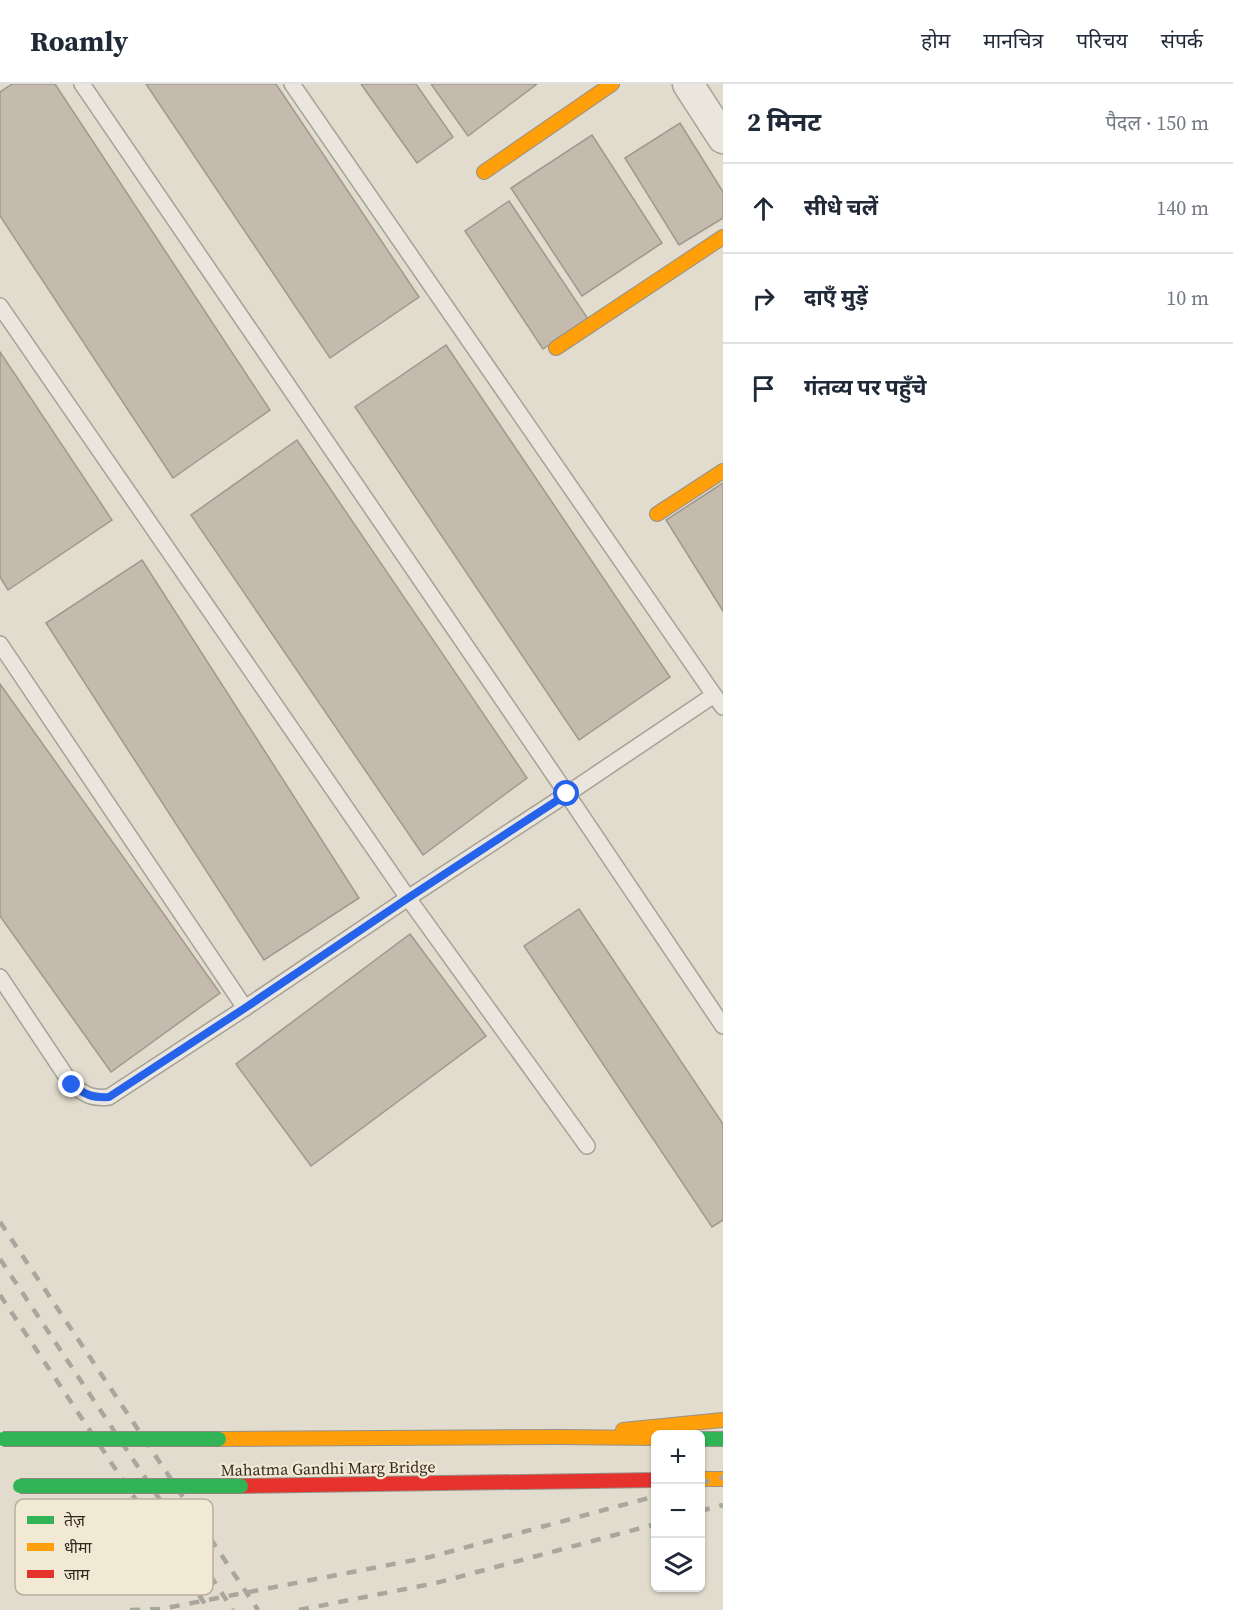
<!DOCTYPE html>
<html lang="hi">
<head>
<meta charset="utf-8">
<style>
  body { margin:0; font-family:"Source Serif 4","Noto Sans Devanagari",serif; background:#f2f2f3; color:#1f2937 }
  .controls { position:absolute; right:18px; bottom:18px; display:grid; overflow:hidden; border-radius:9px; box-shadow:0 2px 4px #0004 }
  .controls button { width:54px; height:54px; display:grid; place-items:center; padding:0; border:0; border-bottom:2px solid #e0e1e3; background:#fff; color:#1f2937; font:30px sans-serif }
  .stop { position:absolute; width:18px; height:18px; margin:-14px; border:4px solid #2563eb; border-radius:50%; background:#fff }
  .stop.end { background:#2563eb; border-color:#fff; box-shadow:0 2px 6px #0008 }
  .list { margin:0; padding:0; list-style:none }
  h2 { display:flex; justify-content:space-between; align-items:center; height:78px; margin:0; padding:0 24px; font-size:26px }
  h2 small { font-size:20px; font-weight:400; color:#747a83 }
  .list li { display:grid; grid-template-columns:39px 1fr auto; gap:18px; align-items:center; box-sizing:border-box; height:90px; padding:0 24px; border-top:2px solid #e0e1e3 }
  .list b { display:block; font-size:22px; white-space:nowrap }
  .list em { font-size:20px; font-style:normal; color:#747a83 }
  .icon { flex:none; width:33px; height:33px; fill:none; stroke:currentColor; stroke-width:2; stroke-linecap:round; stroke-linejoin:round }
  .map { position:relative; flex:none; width:723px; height:1526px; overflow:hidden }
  header { display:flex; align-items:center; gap:36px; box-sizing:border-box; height:84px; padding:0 30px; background:#fff; border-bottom:2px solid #e0e1e3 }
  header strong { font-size:28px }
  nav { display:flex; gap:33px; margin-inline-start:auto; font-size:21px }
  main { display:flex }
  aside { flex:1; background:#fff }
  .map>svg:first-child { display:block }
  .building { fill:#c4baae; stroke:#a1988d; stroke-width:1.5 }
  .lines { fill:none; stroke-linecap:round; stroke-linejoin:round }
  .lane-casing { stroke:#a6a196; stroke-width:18 }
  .street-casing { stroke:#a6a196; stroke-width:33 }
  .fast-casing { stroke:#969086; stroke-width:16 }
  .slow-casing { stroke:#969086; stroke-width:16 }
  .jam-casing { stroke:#969086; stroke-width:16 }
  .lane { stroke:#eae6de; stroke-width:15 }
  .street { stroke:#eae6de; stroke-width:30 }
  .fast { stroke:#30b455; stroke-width:14 }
  .slow { stroke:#ff9f0a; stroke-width:14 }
  .jam { stroke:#e5322d; stroke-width:14 }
  .rail { stroke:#a9a69e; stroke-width:4.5; stroke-dasharray:10 10; stroke-linecap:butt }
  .fast-bridge-casing { stroke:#8c877d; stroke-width:16; stroke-linecap:butt }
  .fast-bridge { stroke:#30b455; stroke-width:14 }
  .route { stroke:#2563eb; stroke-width:8 }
  .labels { text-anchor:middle; stroke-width:4.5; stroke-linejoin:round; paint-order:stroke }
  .street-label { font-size:16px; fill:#34291f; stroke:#f2e9d4 }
  .key { fill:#f2e9d4; stroke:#b9af9e; stroke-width:1.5 }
  .key-label { font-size:16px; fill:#34291f }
</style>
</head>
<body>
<header>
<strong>Roamly</strong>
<nav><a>होम</a><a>मानचित्र</a><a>परिचय</a><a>संपर्क</a></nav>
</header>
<main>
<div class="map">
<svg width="723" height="1526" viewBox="0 0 723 1526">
  <rect width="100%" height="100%" fill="#e1dccd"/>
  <g class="building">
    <path d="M12 0H55L270 326 173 394 0 132V8Z"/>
    <path d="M146 0H276L419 213 330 274Z"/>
    <path d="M361 0H416L453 53 417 79Z"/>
    <path d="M431 0H537L468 52Z"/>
    <path d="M680 39 723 108V134L679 161 625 74Z"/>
    <path d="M592 51 662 159 582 212 511 104Z"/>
    <path d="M509 117 588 235 543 265 465 147Z"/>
    <path d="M446 261 670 593 579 656 355 323Z"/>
    <path d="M0 268 112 436 8 506 0 493Z"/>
    <path d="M297 356 527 694 423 771 191 431Z"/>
    <path d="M723 399V527L666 436Z"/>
    <path d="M142 476 359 814 264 876 46 539Z"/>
    <path d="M0 600 220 909 111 988 0 832Z"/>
    <path d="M579 825 723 1040V1136L712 1143 524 862Z"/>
    <path d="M410 850 486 952 311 1082 236 980Z"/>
  </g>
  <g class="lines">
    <g class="lane-casing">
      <g id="lane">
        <path d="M292 0 714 611 567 710 723 942"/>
        <path d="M0 222 408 814 587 1062"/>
        <path d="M0 560 245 924"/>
        <path d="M714 611 723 623"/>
        <path d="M0 893 72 1001C86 1011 92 1015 109 1013L245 924 408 814 567 710 82 0"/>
      </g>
    </g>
    <g class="street-casing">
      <path id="street" d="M688 0 723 54"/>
    </g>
    <g class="fast-casing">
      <path id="fast" d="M700 1355H723"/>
    </g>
    <g class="slow-casing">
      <g id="slow">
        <path d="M484 88 612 0"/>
        <path d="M556 264 723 153"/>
        <path d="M657 430 723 387"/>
        <path d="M623 1346 723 1336"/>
        <path d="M219 1355 558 1353 656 1354"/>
        <path d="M700 1395H723"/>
      </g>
    </g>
    <g class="jam-casing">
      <path id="jam" d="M241 1402 656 1396"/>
    </g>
    <use href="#lane" class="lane"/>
    <use href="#street" class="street"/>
    <use href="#fast" class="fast"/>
    <use href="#slow" class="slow"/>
    <use href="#jam" class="jam"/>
    <g class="rail">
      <path d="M0 1138 258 1526"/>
      <path d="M0 1175 233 1526"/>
      <path d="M0 1211 209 1526"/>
      <path d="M700 1399 723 1393"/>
      <path d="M700 1427 723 1421"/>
      <path d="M130 1526 161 1525 430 1473 656 1412"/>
      <path d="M299 1526 436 1499 656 1440"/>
    </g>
    <g class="fast-bridge-casing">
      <g id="fast-bridge">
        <path d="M3 1355H219"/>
        <path d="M20 1402H241"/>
      </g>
    </g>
    <use href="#fast-bridge" class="fast-bridge"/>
  </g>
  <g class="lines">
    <path class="route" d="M72 1001C86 1011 92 1014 109 1013L245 924 408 814 567 710"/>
  </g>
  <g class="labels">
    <g class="street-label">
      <text transform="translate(328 1384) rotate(-1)" y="6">Mahatma Gandhi Marg Bridge</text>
    </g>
  </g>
  <rect x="15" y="1415" width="198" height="96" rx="9" class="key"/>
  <rect x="27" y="1432" width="27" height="8" fill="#30b455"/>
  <rect x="27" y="1459" width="27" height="8" fill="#ff9f0a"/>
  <rect x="27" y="1486" width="27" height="8" fill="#e5322d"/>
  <g class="key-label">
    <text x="64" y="1442">तेज़</text>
    <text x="64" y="1469">धीमा</text>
    <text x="64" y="1496">जाम</text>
  </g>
</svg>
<div class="controls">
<button>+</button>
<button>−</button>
<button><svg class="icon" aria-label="layers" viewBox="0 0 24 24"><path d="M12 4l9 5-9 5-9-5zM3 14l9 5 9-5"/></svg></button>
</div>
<div class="stop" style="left:567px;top:710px"></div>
<div class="stop end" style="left:72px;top:1001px"></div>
</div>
<aside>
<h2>2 मिनट<small>पैदल · 150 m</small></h2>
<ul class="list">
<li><svg class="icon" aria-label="ahead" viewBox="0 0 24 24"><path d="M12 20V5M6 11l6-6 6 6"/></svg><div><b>सीधे चलें</b></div><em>140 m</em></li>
<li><svg class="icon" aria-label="right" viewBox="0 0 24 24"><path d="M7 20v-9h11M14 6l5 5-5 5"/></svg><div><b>दाएँ मुड़ें</b></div><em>10 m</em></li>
<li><svg class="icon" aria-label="arrive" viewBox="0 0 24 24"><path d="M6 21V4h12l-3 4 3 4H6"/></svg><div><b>गंतव्य पर पहुँचे</b></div></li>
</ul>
</aside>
</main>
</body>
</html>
